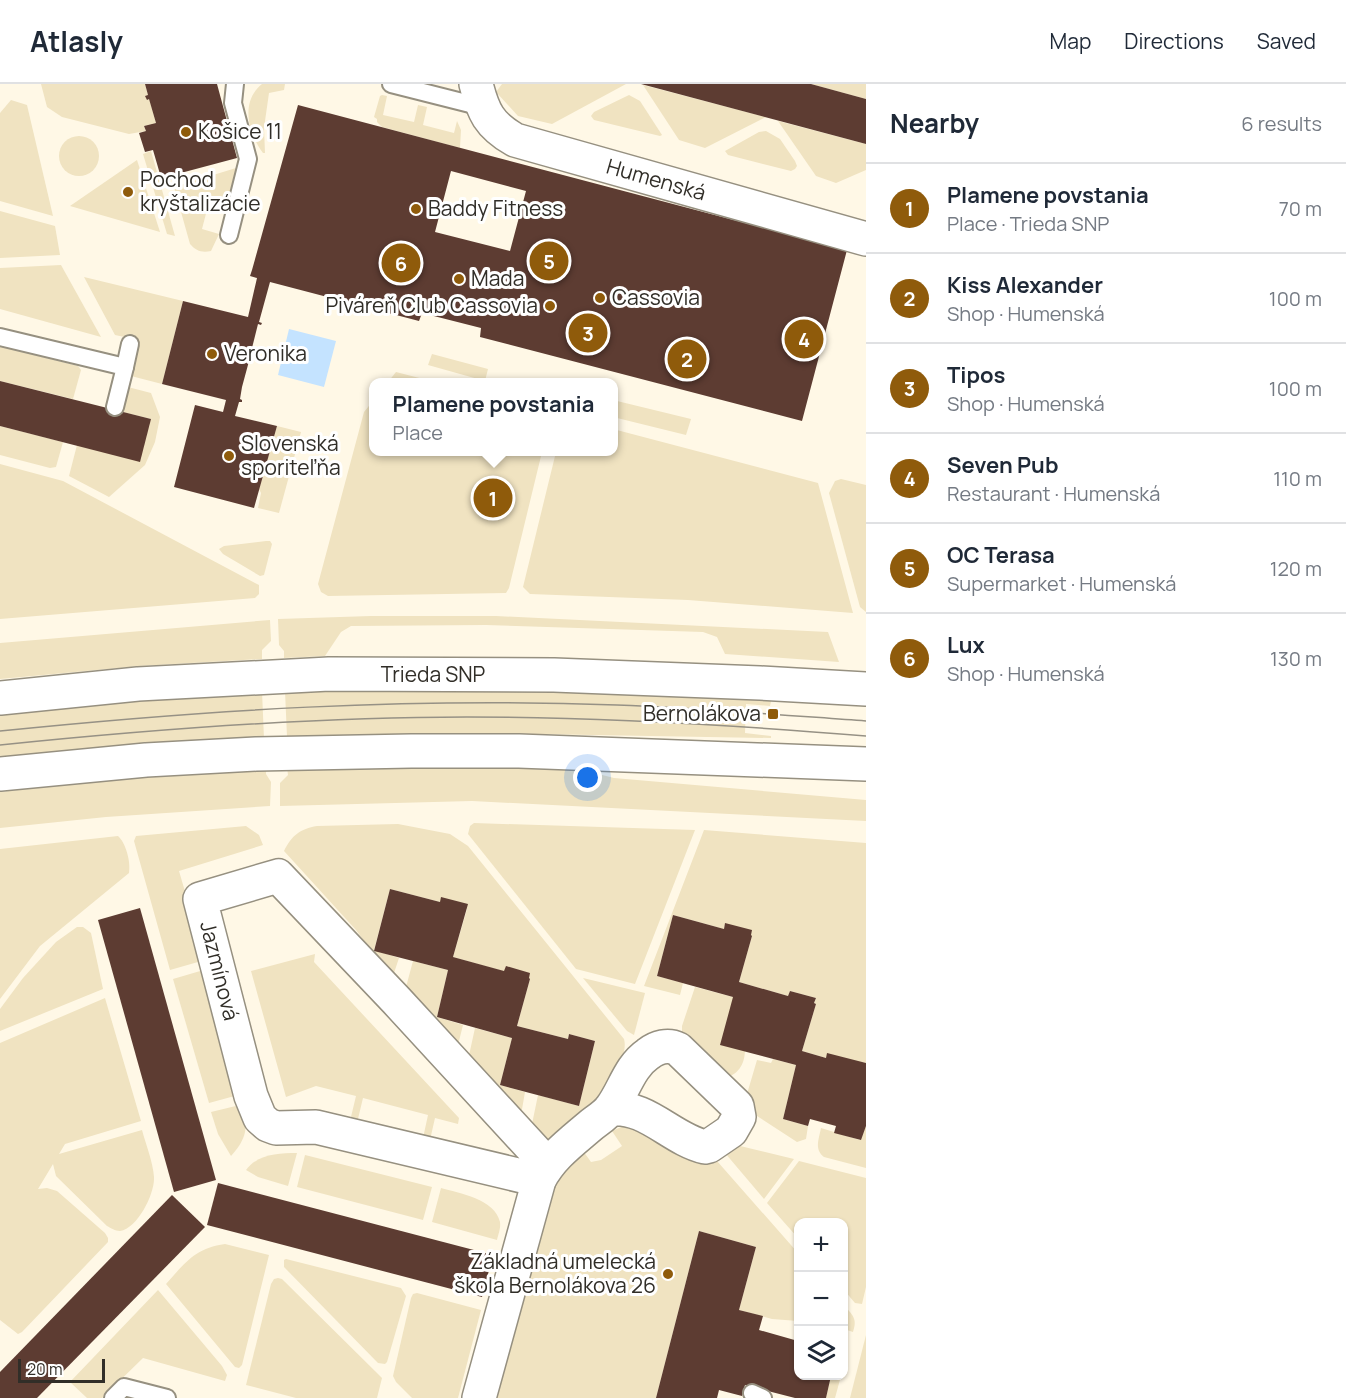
<!DOCTYPE html>
<html lang="en">
<head>
<meta charset="utf-8">
<style>
  body { margin:0; font-family:Manrope,sans-serif; background:#f2f2f3; color:#1f2937 }
  .controls { position:absolute; right:18px; bottom:18px; display:grid; overflow:hidden; border-radius:12px; box-shadow:0 2px 4px #0004 }
  .controls button { width:54px; height:54px; display:grid; place-items:center; padding:0; border:0; border-bottom:2px solid #e0e1e3; background:#fff; color:#1f2937; font:30px sans-serif }
  .scale { position:absolute; left:18px; bottom:15px; width:87px; box-sizing:border-box; padding-left:6px; border:3px solid #312e28; border-top:0; font-size:16px; line-height:21px; white-space:nowrap; color:#312e28; -webkit-text-stroke:4px #fff; paint-order:stroke }
  .you { position:absolute; left:588px; top:694px; width:21px; height:21px; margin:-15px; border:4px solid #fff; border-radius:50%; background:#1a73e8; box-shadow:0 0 0 9px #1a73e833 }
  .badge { display:grid; place-items:center; width:39px; height:39px; border-radius:50%; background:#8f5b0b; color:#fff; font-size:20px; font-weight:700 }
  .pin { position:absolute; translate:-50% -50%; border:3px solid #fff; box-shadow:0 2px 6px #0006 }
  .popup { position:absolute; left:369px; top:294px; width:249px; height:78px; box-sizing:border-box; display:grid; place-content:center; border-radius:12px; background:#fff; filter:drop-shadow(0 2px 4px #0005); font-size:20px; white-space:nowrap; color:#747a83 }
  .popup b { font-size:22px; color:#1f2937 }
  .popup::after { content:''; position:absolute; left:50%; top:100%; margin-left:-12px; border:12px solid transparent; border-top-color:#fff }
  .list { margin:0; padding:0; list-style:none }
  h2 { display:flex; justify-content:space-between; align-items:center; height:78px; margin:0; padding:0 24px; font-size:26px }
  h2 small { font-size:20px; font-weight:400; color:#747a83 }
  .list li { display:grid; grid-template-columns:39px 1fr auto; gap:18px; align-items:center; box-sizing:border-box; height:90px; padding:0 24px; border-top:2px solid #e0e1e3 }
  .list b { display:block; font-size:22px; white-space:nowrap }
  .list p { margin:0; font-size:20px; white-space:nowrap; color:#747a83 }
  .list em { font-size:20px; font-style:normal; color:#747a83 }
  .icon { flex:none; width:33px; height:33px; fill:none; stroke:currentColor; stroke-width:2; stroke-linecap:round; stroke-linejoin:round }
  .map { position:relative; flex:none; width:866px; height:1314px; overflow:hidden }
  header { display:flex; align-items:center; gap:36px; box-sizing:border-box; height:84px; padding:0 30px; background:#fff; border-bottom:2px solid #e0e1e3 }
  header strong { font-size:28px }
  nav { display:flex; gap:33px; margin-inline-start:auto; font-size:21px }
  main { display:flex }
  aside { flex:1; background:#fff }
  .map>svg:first-child { display:block }
  .green { fill:#f0e3c1 }
  .water { fill:#c4e3ff }
  .building { fill:#5d3c32; fill-rule:evenodd }
  .lines { fill:none; stroke-linecap:round; stroke-linejoin:round }
  .service-casing { stroke:#969080; stroke-width:20 }
  .minor-casing { stroke:#969080; stroke-width:36 }
  .tertiary-casing { stroke:#969080; stroke-width:36 }
  .service { stroke:#fff; stroke-width:16 }
  .minor { stroke:#fff; stroke-width:33 }
  .tertiary { stroke:#fff; stroke-width:33 }
  .tram { stroke:#969185; stroke-width:1.5 }
  .poi-dot { fill:#8f5b0b; stroke:#fff; stroke-width:2 }
  .labels { text-anchor:middle; stroke-width:6; stroke-linejoin:round; paint-order:stroke }
  .poi-label { font-size:21px; fill:#312e28; stroke:#fff; text-anchor:start }
  .street-label { font-size:21px; fill:#312e28; stroke:#fff }
</style>
</head>
<body>
<header>
<strong>Atlasly</strong>
<nav><a>Map</a><a>Directions</a><a>Saved</a></nav>
</header>
<main>
<div class="map">
<svg width="866" height="1314" viewBox="0 0 866 1314">
  <rect width="100%" height="100%" fill="#fff8e6"/>
  <g class="green">
    <path d="M41 0H145L156 39 144 42 146 47 129 50 62 33 47 23Z"/>
    <path d="M262 0H285L284 6 269 9 264 44 265 69H263C248 49 240 18 262 0Z"/>
    <path d="M502 0H626L552 40 518 32 496 8Z"/>
    <path d="M811 0H866V15Z"/>
    <path d="M643 1 766 33 705 64 679 56Z"/>
    <path d="M382 11 387 12 383 31 414 38 418 21 427 23 423 41 454 49 457 37 461 46 460 64 382 43 377 38V35L374 33 380 12Z"/>
    <path d="M629 11 640 17 662 51 660 52 594 36 591 32 594 28Z"/>
    <path d="M11 16 27 21 53 132 0 117V29Z"/>
    <path d="M778 37 866 60V86L836 99 816 92Z"/>
    <path d="M766 47 780 55 795 77 797 82 795 85 791 87 728 71 725 67 759 48Z"/>
    <circle cx="79" cy="72" r="20"/>
    <path d="M151 67 175 152 167 150 143 70Z"/>
    <path d="M137 76 160 148 70 122Z"/>
    <path d="M236 84 226 123 209 118 202 145 219 150 211 167C202 169 196 167 190 160L174 103Z"/>
    <path d="M0 127 55 142 60 171 0 174Z"/>
    <path d="M61 181 101 253 0 225V184Z"/>
    <path d="M84 193 183 217 162 300 131 292 139 256 115 251Z"/>
    <path d="M0 262 78 282 81 286 73 315 0 297Z"/>
    <path d="M432 270 488 285 485 297 428 281Z"/>
    <path d="M396 288 435 298H388Z"/>
    <path d="M124 302 151 309 160 333 155 358 145 381 109 413 69 392 77 361 151 335 119 327Z"/>
    <path d="M613 316 691 335 686 351 613 333Z"/>
    <path d="M373 317V368H542L509 504 506 509 328 512 321 508 318 500 364 328Z"/>
    <path d="M0 342 63 358 56 383 50 384 0 371Z"/>
    <path d="M277 342 301 348 279 429 258 424 261 409 259 405Z"/>
    <path d="M613 345 818 399 853 529 688 516 530 510 523 503 556 368H613Z"/>
    <path d="M0 380 63 397 255 499 259 501V510L255 514 0 535Z"/>
    <path d="M841 395 866 401V528L860 523 829 409 835 397Z"/>
    <path d="M266 457H270L272 460 264 491 260 492 223 470 219 465 224 462Z"/>
    <path d="M371 532H496L828 548 839 578 725 570 717 553 703 548 486 541 351 542 341 548 325 572 284 574V567L279 561 278 535Z"/>
    <path d="M270 536 271 557 262 566V575L140 582 0 595V559Z"/>
    <path d="M520 605 772 613 770 622 746 620 745 649 771 652V654L486 649 397 650 287 653 285 607Z"/>
    <path d="M262 607 264 655 0 675V630L101 619Z"/>
    <path d="M266 683V690L271 698 270 722 106 733 0 744V708L109 695Z"/>
    <path d="M287 683H571L614 694 866 716V737L472 717 280 722V699L288 691Z"/>
    <path d="M474 739 695 746 635 900 576 885 468 750 470 742Z"/>
    <path d="M398 740 450 750 468 762 624 955C632 983 574 1050 547 1056L532 1040 538 1011 579 1022 595 957 569 950 568 955 517 942 530 895 453 873 467 825 390 805 374 866 399 874 393 892 374 871 356 846 284 767C292 751 300 745 317 742Z"/>
    <path d="M246 742 259 751 263 761 179 787 205 876 170 886 134 757 136 752Z"/>
    <path d="M704 746 866 759V979L826 974 802 967 816 920 814 919 816 914 790 907 788 912 739 898 752 852 725 840 724 845 673 831 657 892 683 899 680 911 644 902Z"/>
    <path d="M118 752C126 759 131 778 129 789L40 862 0 915V765Z"/>
    <path d="M77 843H83L91 849 103 905 0 947V925L23 894 56 858Z"/>
    <path d="M315 870 314 878 459 1034 458 1040 435 1034 430 1056 423 1054 428 1031 363 1014 357 1039 350 1037 356 1012 316 1002 286 1013 251 887Z"/>
    <path d="M413 877 448 886 437 933 463 941 458 961 406 903Z"/>
    <path d="M207 885 242 1010 209 1019 173 895Z"/>
    <path d="M583 894 645 909 634 951 627 947Z"/>
    <path d="M695 903 733 913C739 938 760 982 726 994L682 951V942Z"/>
    <path d="M105 914 141 1037 65 1060 59 1070 142 1046C146 1061 153 1078 154 1093 155 1109 138 1144 120 1147 115 1147 111 1144 107 1142L56 1092 53 1080 38 1105 47 1104 57 1107 105 1149 108 1154V1158L22 1248 18 1250 0 1236V959Z"/>
    <path d="M475 944 512 954 500 1001 525 1008 521 1031 468 976Z"/>
    <path d="M773 975 796 981 783 1035 808 1042 806 1055 797 1058 754 1030 747 1010 757 976 771 979Z"/>
    <path d="M244 1020C247 1044 248 1053 231 1072L218 1050 211 1028Z"/>
    <path d="M628 1040 708 1078 717 1077 798 1169V1237L772 1235 739 1226 756 1163 699 1147 656 1314H490L544 1111 581 1064 591 1078 601 1076 622 1062 612 1047Z"/>
    <path d="M866 1042V1084L824 1073C814 1065 819 1055 821 1044L860 1056Z"/>
    <path d="M736 1061 794 1075 764 1115 725 1069Z"/>
    <path d="M297 1069 288 1102 258 1093 246 1086C258 1070 278 1069 297 1069Z"/>
    <path d="M305 1071 432 1103 423 1136 297 1103Z"/>
    <path d="M799 1077 866 1094V1203L862 1220 855 1219 844 1206V1138H798V1154L767 1119Z"/>
    <path d="M441 1104C459 1109 495 1115 500 1138 501 1144 498 1151 497 1156L432 1138Z"/>
    <path d="M225 1160 269 1171 242 1281 239 1284 235 1283 166 1200C185 1179 195 1164 225 1160Z"/>
    <path d="M286 1175 401 1204 406 1212 387 1278 385 1280 378 1279 284 1183V1176Z"/>
    <path d="M278 1194 282 1195 378 1290 382 1294 377 1314H296L246 1301 271 1200 274 1195Z"/>
    <path d="M158 1206 222 1282 227 1291 225 1297 143 1274 102 1314H87L70 1298Z"/>
    <path d="M417 1209 481 1226 458 1314H412L396 1298 393 1292 411 1214 413 1210Z"/>
    <path d="M844 1221C852 1231 858 1234 853 1248L844 1245Z"/>
    <path d="M866 1251V1314H850Z"/>
    <path d="M831 1292H841L835 1314H826Z"/>
  </g>
  <path class="water" d="M289 245 336 257 324 303 278 291Z"/>
  <g class="building">
    <path d="M145 0H217L237 74 177 90 178 94 162 97 153 66 145 68 139 49 146 47 144 42 156 39 149 15 147 16 145 12 148 11Z"/>
    <path d="M641 0H811L866 15V60Z"/>
    <path d="M298 21 847 166 802 337 480 253 481 244 422 229 419 237 270 198 259 238 262 239 261 241 258 240 252 264H255V267L252 266 242 303 240 315 242 316V318H239L235 332 277 342 254 424 174 403 195 321 223 328 226 316 162 300 183 217 248 233 257 194 250 192 252 186ZM451 87 526 107 510 167 435 148Z"/>
    <path d="M0 297 151 335 140 378 0 342Z"/>
    <path d="M390 805 440 818 441 813 468 820 453 873 504 887 506 882 530 889 529 894 530 895 517 942 568 955 569 950 595 957 579 1022 500 1001 512 954 437 933 448 886 374 867Z"/>
    <path d="M140 824 216 1096 174 1108 98 836Z"/>
    <path d="M673 831 724 845 725 839 752 846 751 851 752 852 739 898 788 912 790 907 816 914 814 919 816 920 802 967 826 974 827 969 866 979V1042L861 1056 834 1049 836 1042 810 1035 808 1042 783 1035 796 981 720 961 733 913 657 892Z"/>
    <path d="M218 1099 493 1171 482 1213 207 1141Z"/>
    <path d="M172 1111 205 1143 37 1314H0V1288Z"/>
    <path d="M699 1147 756 1163 739 1226 763 1232 759 1246 798 1257V1292H831L826 1314H795L745 1301 742 1312 719 1306 717 1314H656Z"/>
  </g>
  <g class="lines">
    <g class="service-casing">
      <g id="service">
        <path d="M391 0 482 23"/>
        <path d="M229 151 248 75 233 19 235 0"/>
        <path d="M0 253 125 283 115 323"/>
        <path d="M125 283 130 260"/>
        <path d="M752 1309 763 1314"/>
        <path d="M113 1314 124 1303 167 1314"/>
      </g>
    </g>
    <g class="minor-casing">
      <g id="minor">
        <path d="M476 0C483 28 489 41 515 56L866 155"/>
        <path d="M539 1096 316 1043 276 1044 268 1041 260 1034 251 1012 200 815 278 792 396 916 547 1080"/>
        <path d="M479 1314 539 1096C551 1073 570 1059 590 1042 596 1037 606 1031 611 1024 624 1007 629 983 648 970 657 963 668 960 678 965L737 1022 739 1033 731 1047 709 1062 705 1063C671 1055 647 1021 610 1025"/>
      </g>
    </g>
    <g class="tertiary-casing">
      <g id="tertiary">
        <path d="M0 614 138 600 329 590 554 591 760 599 866 605"/>
        <path d="M0 690 146 676 256 670 411 667H519L866 680"/>
      </g>
    </g>
    <use href="#service" class="service"/>
    <use href="#minor" class="minor"/>
    <use href="#tertiary" class="tertiary"/>
    <g class="tram">
      <path d="M0 647C205 626 411 613 617 621 700 624 783 631 866 637"/>
      <path d="M0 661C155 645 311 633 467 633 600 633 733 641 866 652"/>
    </g>
  </g>
  <g class="poi-dot">
    <circle cx="186" cy="48" r="6"/>
    <circle cx="128" cy="108" r="6"/>
    <circle cx="416" cy="125" r="6"/>
    <circle cx="459" cy="195" r="6"/>
    <circle cx="600" cy="214" r="6"/>
    <circle cx="550" cy="222" r="6"/>
    <circle cx="212" cy="270" r="6"/>
    <circle cx="229" cy="372" r="6"/>
    <rect x="767" y="624" width="12" height="12" rx="3"/>
    <circle cx="668" cy="1190" r="6"/>
  </g>
  <g class="labels">
    <g class="poi-label">
      <text x="198" y="55">Košice 11</text>
      <text x="140" y="103">Pochod<tspan x="140" dy="24">kryštalizácie</tspan></text>
      <text x="428" y="132">Baddy Fitness</text>
      <text x="471" y="202">Mada</text>
      <text x="612" y="221">Cassovia</text>
      <text x="538" y="229" text-anchor="end">Piváreň Club Cassovia</text>
      <text x="224" y="277">Veronika</text>
      <text x="241" y="367">Slovenská<tspan x="241" dy="24">sporiteľňa</tspan></text>
      <text x="761" y="637" text-anchor="end">Bernolákova</text>
      <text x="656" y="1185" text-anchor="end">Základná umelecká<tspan x="656" dy="24">škola Bernolákova 26</tspan></text>
    </g>
    <g class="street-label">
      <text transform="translate(656 96) rotate(16)" y="7">Humenská</text>
      <text x="433" y="598">Trieda SNP</text>
      <text transform="translate(219 887) rotate(76)" y="7">Jazmínová</text>
    </g>
  </g>
</svg>
<div class="controls">
<button>+</button>
<button>−</button>
<button><svg class="icon" aria-label="layers" viewBox="0 0 24 24"><path d="M12 4l9 5-9 5-9-5zM3 14l9 5 9-5"/></svg></button>
</div>
<div class="scale">20 m</div>
<div class="you"></div>
<div class="pin badge" style="left:493px;top:414px">1</div>
<div class="popup"><b>Plamene povstania</b>Place</div>
<div class="pin badge" style="left:687px;top:275px">2</div>
<div class="pin badge" style="left:588px;top:249px">3</div>
<div class="pin badge" style="left:804px;top:255px">4</div>
<div class="pin badge" style="left:549px;top:177px">5</div>
<div class="pin badge" style="left:401px;top:179px">6</div>
</div>
<aside>
<h2>Nearby<small>6 results</small></h2>
<ul class="list">
<li><span class="badge">1</span><div><b>Plamene povstania</b><p>Place · Trieda SNP</p></div><em>70 m</em></li>
<li><span class="badge">2</span><div><b>Kiss Alexander</b><p>Shop · Humenská</p></div><em>100 m</em></li>
<li><span class="badge">3</span><div><b>Tipos</b><p>Shop · Humenská</p></div><em>100 m</em></li>
<li><span class="badge">4</span><div><b>Seven Pub</b><p>Restaurant · Humenská</p></div><em>110 m</em></li>
<li><span class="badge">5</span><div><b>OC Terasa</b><p>Supermarket · Humenská</p></div><em>120 m</em></li>
<li><span class="badge">6</span><div><b>Lux</b><p>Shop · Humenská</p></div><em>130 m</em></li>
</ul>
</aside>
</main>
</body>
</html>
